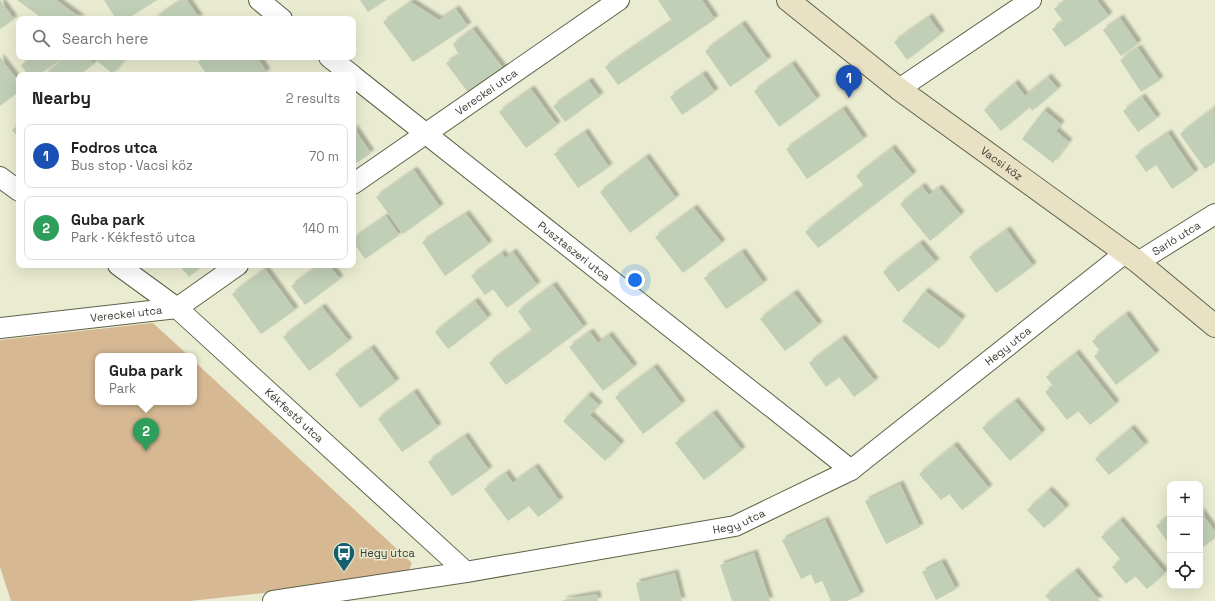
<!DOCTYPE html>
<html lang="en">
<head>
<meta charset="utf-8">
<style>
  body { margin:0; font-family:"Space Grotesk",sans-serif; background:#f6f6f6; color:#222 }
  .controls { position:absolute; right:12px; bottom:12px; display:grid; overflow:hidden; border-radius:8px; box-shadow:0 4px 16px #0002 }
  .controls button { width:36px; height:36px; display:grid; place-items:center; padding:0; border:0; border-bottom:1px solid #e0e0e0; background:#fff; color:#222; font:20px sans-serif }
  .you { position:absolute; left:635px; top:280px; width:14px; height:14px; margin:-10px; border:3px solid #fff; border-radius:50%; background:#1a73e8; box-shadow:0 0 0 6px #1a73e833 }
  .badge { display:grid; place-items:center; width:26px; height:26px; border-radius:50%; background:#15606d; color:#fff; font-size:13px; font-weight:700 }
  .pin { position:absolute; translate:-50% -33px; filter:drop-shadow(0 1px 2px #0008) }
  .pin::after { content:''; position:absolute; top:21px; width:14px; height:12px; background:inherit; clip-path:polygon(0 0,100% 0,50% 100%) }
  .popup { position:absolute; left:95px; top:353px; width:102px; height:52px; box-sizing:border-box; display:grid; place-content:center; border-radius:8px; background:#fff; filter:drop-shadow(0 1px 3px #0005); font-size:13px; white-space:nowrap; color:#767676 }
  .popup b { font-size:15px; color:#222 }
  .popup::after { content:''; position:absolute; left:50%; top:100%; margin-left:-8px; border:8px solid transparent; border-top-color:#fff }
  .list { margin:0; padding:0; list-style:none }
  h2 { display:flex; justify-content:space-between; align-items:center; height:52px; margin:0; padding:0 16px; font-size:17px }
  h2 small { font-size:13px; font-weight:400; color:#767676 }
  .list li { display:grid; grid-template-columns:26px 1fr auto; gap:12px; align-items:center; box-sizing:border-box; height:64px; margin:0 8px 8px; padding:0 8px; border:1px solid #e0e0e0; border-radius:8px }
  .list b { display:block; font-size:15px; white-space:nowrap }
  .list p { margin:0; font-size:13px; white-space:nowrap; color:#767676 }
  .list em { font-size:13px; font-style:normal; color:#767676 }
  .icon { flex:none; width:22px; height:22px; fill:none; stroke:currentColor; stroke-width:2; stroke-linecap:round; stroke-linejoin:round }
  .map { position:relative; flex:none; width:1215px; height:601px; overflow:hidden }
  .search { position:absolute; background:#fff; box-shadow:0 4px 16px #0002; left:16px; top:16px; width:340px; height:44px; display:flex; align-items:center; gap:10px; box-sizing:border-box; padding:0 14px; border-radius:8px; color:#767676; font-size:15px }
  .panel { position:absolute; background:#fff; box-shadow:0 4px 16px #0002; left:16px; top:72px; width:340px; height:196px; border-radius:8px }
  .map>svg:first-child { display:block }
  .green { fill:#d6b893 }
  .building { fill:#c0cfb6; filter:url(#shadow) }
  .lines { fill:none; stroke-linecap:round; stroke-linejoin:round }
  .street-casing { stroke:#5f614a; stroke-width:22 }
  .secondary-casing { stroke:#5f614a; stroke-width:24 }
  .street { stroke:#fff; stroke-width:20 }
  .secondary { stroke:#e9e1c4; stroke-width:22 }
  .labels { text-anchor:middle; stroke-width:3; stroke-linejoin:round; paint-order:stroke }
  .street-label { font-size:11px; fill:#393a30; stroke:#e9ecd0 }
  .poi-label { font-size:11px; fill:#393a30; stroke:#e9ecd0; text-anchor:start }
</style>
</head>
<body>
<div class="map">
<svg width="1215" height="601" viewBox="0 0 1215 601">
  <defs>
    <filter id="shadow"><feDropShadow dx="3.5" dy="-3.5" stdDeviation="1" flood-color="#0004"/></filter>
  </defs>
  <rect width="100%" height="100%" fill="#e9ecd0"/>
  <path class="green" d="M153 323 189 356H98V402H194V361L412 563 406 577 190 601H11L0 567V340Z"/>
  <g class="building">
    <path d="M0 0 14 19 0 29Z"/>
    <path d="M17 0H56L82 19H43Z"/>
    <path d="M104 0H157L127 19H116Z"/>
    <path d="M182 0H187L200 19H154Z"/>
    <path d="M360 0H386L368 12Z"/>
    <path d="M658 0H702L715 19 618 85 605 67 672 21Z"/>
    <path d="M1066 0H1097L1109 16 1065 47 1052 29 1063 21 1054 9Z"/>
    <path d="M411 2 439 20 456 9 468 26 413 62 383 22Z"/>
    <path d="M929 17 941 34 907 60 894 42Z"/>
    <path d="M1120 18 1138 44 1121 56 1103 30Z"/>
    <path d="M742 24 768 60 730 87 705 51Z"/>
    <path d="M473 29 506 72 472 98 446 63 459 55 453 44Z"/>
    <path d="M1138 48 1160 80 1141 92 1120 60Z"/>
    <path d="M0 57 19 82V91L0 106Z"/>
    <path d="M33 57H65L38 75H28L21 65Z"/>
    <path d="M68 57H88L94 64 79 75H70L68 73 65 75H44Z"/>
    <path d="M92 57H126L113 74Z"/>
    <path d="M206 57H257L267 72 263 75H207L198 62Z"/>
    <path d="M792 64 817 99 779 127 754 91Z"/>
    <path d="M703 74 715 92 682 115 670 97Z"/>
    <path d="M1048 77 1058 89 1032 111 1030 107 1001 131 984 110 1015 83 1025 96Z"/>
    <path d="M589 81 600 96 565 122 553 106Z"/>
    <path d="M531 89 557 125 526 148 499 112Z"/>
    <path d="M1142 97 1157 118 1138 132 1123 111Z"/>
    <path d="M1214 108 1215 162 1205 169 1180 134Z"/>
    <path d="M843 109 864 139 807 179 786 149Z"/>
    <path d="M1044 110 1061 124 1056 131 1069 142 1053 163 1022 139Z"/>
    <path d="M19 124V138L12 130Z"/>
    <path d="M353 127 371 153 353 165Z"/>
    <path d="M585 132 609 167 578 188 554 154Z"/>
    <path d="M1168 133 1195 173 1172 189 1156 165 1146 172 1135 156Z"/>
    <path d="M892 148 913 175 818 248 805 232 864 186 856 176Z"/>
    <path d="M646 157 676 198 630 233 600 192Z"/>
    <path d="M414 170 440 207 403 234 376 197Z"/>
    <path d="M922 186 929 195 939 188 961 215 930 241 900 204Z"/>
    <path d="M694 208 722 243 683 273 655 237Z"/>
    <path d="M466 214 489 244 445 276 422 242Z"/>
    <path d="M386 216 399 235 365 259 353 242V239Z"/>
    <path d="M1007 230 1033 266 996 293 969 257Z"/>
    <path d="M920 243 936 262 898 292 883 272Z"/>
    <path d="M513 252 537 285 507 308 493 289 485 295 471 276 502 253 505 258Z"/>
    <path d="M742 252 764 283 726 309 704 278Z"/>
    <path d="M179 265H203L189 277Z"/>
    <path d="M320 265H329L340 279 305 305 291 286Z"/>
    <path d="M265 269 295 310 261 334 232 294Z"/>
    <path d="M553 285 584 327 506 385 489 363 532 331 518 311Z"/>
    <path d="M925 291 962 319 939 349 902 321Z"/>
    <path d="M794 293 819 325 785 351 760 319Z"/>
    <path d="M475 301 488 318 448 349 435 332Z"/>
    <path d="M322 307 349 341 309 371 283 337Z"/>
    <path d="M1126 314 1156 354 1116 385 1094 356 1100 351 1092 341Z"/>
    <path d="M590 332 598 343 609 335 634 367 603 391 569 347Z"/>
    <path d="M842 338 875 381 854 397 839 377 826 387 809 363Z"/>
    <path d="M371 348 396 382 360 408 335 374Z"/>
    <path d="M1076 353 1116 404 1090 425 1078 411 1067 420 1045 392 1053 386 1046 377Z"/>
    <path d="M654 367 682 404 643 434 615 397Z"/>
    <path d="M414 392 438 427 402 452 378 419Z"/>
    <path d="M588 395 599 405 590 415 621 444 605 461 563 421Z"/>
    <path d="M1015 401 1042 433 1010 461 982 428Z"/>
    <path d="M713 413 742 450 704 480 675 443Z"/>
    <path d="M1131 428 1145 445 1109 475 1095 459Z"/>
    <path d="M465 436 489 470 452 496 428 462Z"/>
    <path d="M954 445 989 488 962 510 949 494 941 500 919 474Z"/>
    <path d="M535 467 560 501 538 517 529 506 508 521 484 489 506 473 513 483Z"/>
    <path d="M900 484 920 527 886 544 865 501Z"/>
    <path d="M1049 490 1066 508 1044 528 1027 510Z"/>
    <path d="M1200 511 1215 531V538L1200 549Z"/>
    <path d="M1170 515V545L1156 526Z"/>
    <path d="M825 520 861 595 847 601H831L822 581 815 584 811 574 801 579 782 540Z"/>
    <path d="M1120 520 1165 573 1147 589 1135 576 1126 584 1112 567 1121 560 1101 537Z"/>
    <path d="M754 553 770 601H732L720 565Z"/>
    <path d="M942 562 956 589 936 600 922 572Z"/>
    <path d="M1075 571 1100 601H1050L1045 596Z"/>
    <path d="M675 573 682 601H640L636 583Z"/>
    <path d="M597 594 598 601H563V600Z"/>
  </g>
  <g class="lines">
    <g class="street-casing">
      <g id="street">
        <path d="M259 0 282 19"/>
        <path d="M329 57 352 75"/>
        <path id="s1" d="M353 76 851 470"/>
        <path d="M899 89 1031 0"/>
        <path d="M0 177 19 191"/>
        <path id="s2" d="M353 184 619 0"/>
        <path id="s3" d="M1138 262 1215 214"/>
        <path id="s4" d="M118 265 177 308 466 572"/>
        <path id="s5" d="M0 328 177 308 238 265"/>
        <path id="s6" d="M273 601 466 572 735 526 851 470 1125 253"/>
      </g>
    </g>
    <g class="secondary-casing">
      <g id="secondary">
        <path id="s7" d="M788 0 899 89 1138 262 1215 326"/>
      </g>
    </g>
    <use href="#street" class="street"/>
    <use href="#secondary" class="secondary"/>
  </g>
  <defs>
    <g id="bus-pin" transform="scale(1.15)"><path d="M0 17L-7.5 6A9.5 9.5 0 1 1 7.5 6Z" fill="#15606d" stroke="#e9ecd0"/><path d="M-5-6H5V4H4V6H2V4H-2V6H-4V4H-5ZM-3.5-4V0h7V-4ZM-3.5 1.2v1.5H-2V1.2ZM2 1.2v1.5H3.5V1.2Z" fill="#fff"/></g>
  </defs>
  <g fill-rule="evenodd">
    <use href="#bus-pin" x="344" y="553"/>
  </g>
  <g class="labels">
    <g class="street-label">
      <text dy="4" stroke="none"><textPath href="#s2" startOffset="162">Vereckei utca</textPath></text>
      <text dy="4" stroke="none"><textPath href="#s7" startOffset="269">Vacsi köz</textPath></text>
      <text dy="4" stroke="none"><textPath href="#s3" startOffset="45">Sarló utca</textPath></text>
      <text dy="4" stroke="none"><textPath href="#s1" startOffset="282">Pusztaszeri utca</textPath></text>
      <text dy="4" stroke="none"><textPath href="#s5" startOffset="127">Vereckei utca</textPath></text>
      <text dy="4" stroke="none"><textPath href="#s6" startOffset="797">Hegy utca</textPath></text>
      <text dy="4" stroke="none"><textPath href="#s4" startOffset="232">Kékfestő utca</textPath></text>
      <text dy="4" stroke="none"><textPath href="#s6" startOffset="473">Hegy utca</textPath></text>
    </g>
    <g class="poi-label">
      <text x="360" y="557">Hegy utca</text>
    </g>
  </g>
</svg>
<div class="controls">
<button>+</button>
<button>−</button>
<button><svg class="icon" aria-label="locate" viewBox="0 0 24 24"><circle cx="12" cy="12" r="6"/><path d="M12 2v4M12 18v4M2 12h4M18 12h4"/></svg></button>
</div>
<div class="you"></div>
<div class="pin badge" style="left:849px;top:98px;background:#1a4fb4">1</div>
<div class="pin badge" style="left:146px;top:451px;background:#2e9e5b">2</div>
<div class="popup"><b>Guba park</b>Park</div>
<div class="search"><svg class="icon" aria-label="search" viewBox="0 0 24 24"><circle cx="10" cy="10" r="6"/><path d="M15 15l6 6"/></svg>Search here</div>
<section class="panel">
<h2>Nearby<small>2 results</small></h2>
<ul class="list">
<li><span class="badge" style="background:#1a4fb4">1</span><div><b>Fodros utca</b><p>Bus stop · Vacsi köz</p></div><em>70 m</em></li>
<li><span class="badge" style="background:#2e9e5b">2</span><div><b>Guba park</b><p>Park · Kékfestő utca</p></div><em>140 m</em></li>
</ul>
</section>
</div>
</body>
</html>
